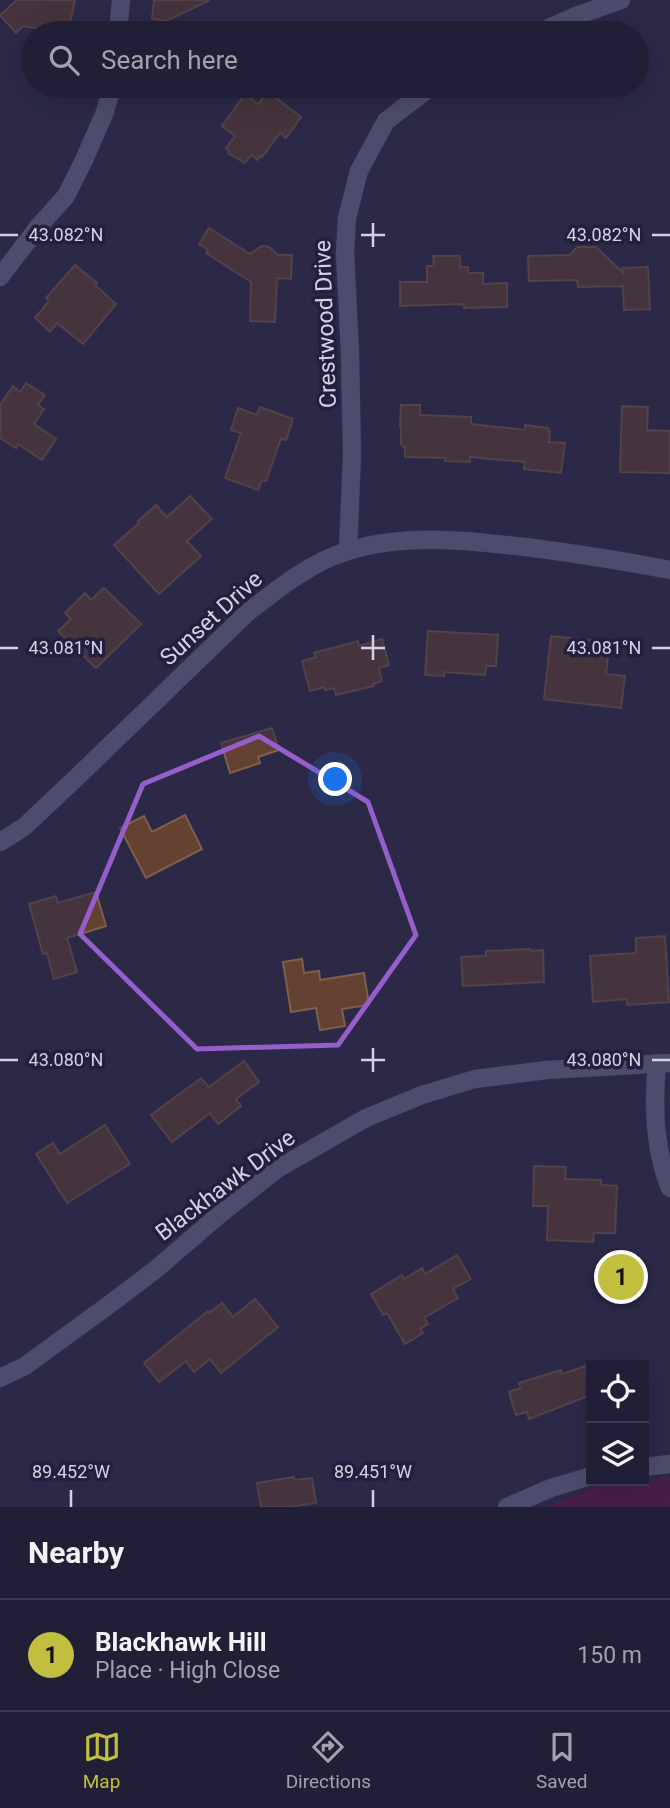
<!DOCTYPE html>
<html lang="en">
<head>
<meta charset="utf-8">
<style>
  body { margin:0; font-family:Roboto,sans-serif; background:#29273d; color:#f1f3f6 }
  .controls { position:absolute; right:21px; bottom:21px; display:grid; overflow:hidden; border-radius:0px; box-shadow:0 7px 28px #0002 }
  .controls button { width:63px; height:63px; display:grid; place-items:center; padding:0; border:0; border-bottom:2px solid #3e3d50; background:#211f35; color:#f1f3f6; font:35px sans-serif }
  .you { position:absolute; left:336px; top:780px; width:24px; height:24px; margin:-18px; border:5px solid #fff; border-radius:50%; background:#1a73e8; box-shadow:0 0 0 10px #1a73e833 }
  .badge { display:grid; place-items:center; width:46px; height:46px; border-radius:50%; background:#c1be40; color:#111; font-size:23px; font-weight:700 }
  .pin { position:absolute; translate:-50% -50%; border:4px solid #fff; box-shadow:0 2px 7px #0006 }
  .list { margin:0; padding:0; list-style:none }
  h2 { display:flex; justify-content:space-between; align-items:center; height:91px; margin:0; padding:0 28px; font-size:30px }
  h2 small { font-size:23px; font-weight:400; color:#a2a2ad }
  .list li { display:grid; grid-template-columns:46px 1fr auto; gap:21px; align-items:center; box-sizing:border-box; height:112px; padding:0 28px; border-top:2px solid #3e3d50 }
  .list b { display:block; font-size:26px; white-space:nowrap }
  .list p { margin:0; font-size:23px; white-space:nowrap; color:#a2a2ad }
  .list em { font-size:23px; font-style:normal; color:#a2a2ad }
  .icon { flex:none; width:38px; height:38px; fill:none; stroke:currentColor; stroke-width:2; stroke-linecap:round; stroke-linejoin:round }
  .map { position:relative; flex:none; width:670px; height:1507px; overflow:hidden }
  .search { position:absolute; background:#211f35; box-shadow:0 7px 28px #0002; left:21px; right:21px; top:21px; height:77px; display:flex; align-items:center; gap:18px; box-sizing:border-box; padding:0 24px; border-radius:38px; color:#a2a2ad; font-size:26px }
  .sheet { height:203px; background:#211f35 }
  nav { display:flex; justify-content:space-around; align-items:center; box-sizing:border-box; height:98px; border-top:2px solid #3e3d50; background:#211f35; font-size:19px; color:#a2a2ad }
  nav a { display:grid; justify-items:center; gap:4px }
  nav .on { color:#c1be40 }
  .map>svg:first-child { display:block }
  .green { fill:#691048 }
  .building { fill:#644231; stroke:#815e4b; stroke-width:2 }
  .lines { fill:none; stroke-linecap:round; stroke-linejoin:round }
  .minor-casing { stroke:#4a4661; stroke-width:19 }
  .minor { stroke:#787699; stroke-width:18 }
  .marked { fill:none; stroke:#955eca; stroke-width:5; stroke-linejoin:round }
  .ticks { fill:none; stroke:#d3d2e5; stroke-width:2.5 }
  .labels { text-anchor:middle; stroke-width:7; stroke-linejoin:round; paint-order:stroke }
  .street-label { font-size:23px; fill:#d3d2e5; stroke:#231f3c }
  .ticks-label { font-size:18px; text-anchor:middle; fill:#d3d2e5; stroke:#231f3c; stroke-width:7; stroke-linejoin:round; paint-order:stroke }
</style>
</head>
<body>
<div class="map">
<svg width="670" height="1507" viewBox="0 0 670 1507">
  <rect width="100%" height="100%" fill="#2c2947"/>
  <path class="green" d="M670 1477V1507H548L596 1487Z"/>
  <g class="building">
    <path d="M17 0H75L68 33 23 26 16 33 0 15Z"/>
    <path d="M154 0H210L166 21 152 19Z"/>
    <path d="M268 92 301 117 286 138 280 133 262 157 260 156 258 160 251 155 245 163 228 153 229 151 226 148 235 136 222 126 245 94 258 104Z"/>
    <path d="M209 228 250 254 260 247 264 246 269 247 278 255H292L291 279 277 278 275 322 250 321 251 282 206 253 208 250 199 244Z"/>
    <path d="M577 247H596L623 273 622 268 648 267 650 309 624 310 623 286 578 287 577 280 529 281 528 256 570 255Z"/>
    <path d="M433 256H460V267H468V273H483V284L507 283V307L464 308V304L400 306V282H427V266H434Z"/>
    <path d="M75 265 97 283 95 285 116 304 83 344 57 323 50 332 35 318 49 301 46 298Z"/>
    <path d="M26 383 45 395 38 405 44 409 34 424 56 439 42 460 18 444 16 448 0 438V405L13 386 20 392Z"/>
    <path d="M401 405H420V415L471 417V424L525 430V425L548 428V430L550 431 549 442 565 443 561 473 524 469 525 462 470 457V462L445 461V458L405 457V448L401 444V427H400Z"/>
    <path d="M622 406 648 407 647 430 670 431V473L620 472Z"/>
    <path d="M260 407 293 419 286 440 281 439 266 481 262 480 258 490 225 478 241 433 231 430 238 408 257 415Z"/>
    <path d="M190 496 212 519 187 541 201 556 159 594 114 545 139 523 138 521 156 505 167 517Z"/>
    <path d="M104 588 141 624 96 668 58 631 71 619 65 613 85 593 91 600Z"/>
    <path d="M428 631 498 635 496 666H486L485 675 444 672V676L425 675Z"/>
    <path d="M551 636 597 641V647L609 648 606 674 625 676 621 708 544 699Z"/>
    <path d="M382 639 389 665 379 668 382 681 373 684 374 686 336 695 334 688 325 690 324 687 310 691 302 661 316 657 314 653 358 641 359 646Z"/>
    <path d="M272 728 279 750 258 757 260 763 230 773 221 743Z"/>
    <path d="M185 815 202 849 146 878 120 828 144 816 152 832Z"/>
    <path d="M96 892 106 926 67 938 77 972 54 979 47 953 43 954 29 904 56 896 58 903Z"/>
    <path d="M665 936 669 1002 627 1005V999L593 1002 590 956 636 953V938Z"/>
    <path d="M530 949 531 951 543 950 544 982 463 986 461 957 486 956V951Z"/>
    <path d="M302 959 304 973 319 971 320 980 364 973 369 1005 342 1009 345 1026 320 1030 316 1008 291 1012 283 962Z"/>
    <path d="M244 1061 259 1082 236 1099 241 1106 218 1124 210 1113 172 1142 151 1115 201 1078 209 1087Z"/>
    <path d="M105 1125 130 1164 67 1203 36 1154 53 1143 60 1154Z"/>
    <path d="M534 1166 566 1167 565 1179 601 1180V1185L617 1186 615 1233H594L593 1242 547 1240 548 1206H533Z"/>
    <path d="M457 1255 471 1279 453 1289 458 1298 424 1318 428 1324 420 1329 423 1333 405 1344 387 1313 383 1315 371 1294 402 1275 404 1279 422 1268 425 1274Z"/>
    <path d="M255 1299 278 1327 221 1373 210 1359 194 1372 186 1361 159 1382 144 1363 208 1311 209 1313 222 1303 233 1317Z"/>
    <path d="M591 1364V1395L529 1419 527 1412 516 1415 509 1392 521 1388 519 1383 561 1370 562 1374Z"/>
    <path d="M294 1477V1480L312 1478 316 1503 289 1507H261L257 1483Z"/>
  </g>
  <g class="lines">
    <g class="minor-casing">
      <g id="minor">
        <path d="M118 33 121 0"/>
        <path d="M538 33 576 16 621 0"/>
        <path d="M0 277 39 226 66 196 84 160 105 112 112 86"/>
        <path d="M348 551 352 455 350 353 345 253 347 218 359 171 386 121 432 86"/>
        <path d="M0 842 24 827 75 779 248 612C279 588 311 562 348 551 407 532 473 541 533 548 579 554 624 561 670 570"/>
        <path d="M657 1063C653 1104 654 1149 670 1188"/>
        <path d="M0 1378 25 1366 106 1307 155 1270 219 1215 277 1169 366 1118 422 1095 475 1079 547 1070 670 1063"/>
        <path d="M644 1467 670 1464"/>
        <path d="M507 1507 551 1488 591 1476"/>
      </g>
    </g>
    <use href="#minor" class="minor"/>
  </g>
  <path d="M0 0H670V1507H0ZM259 736 368 802 416 935 338 1045 197 1049 80 934 143 784Z" fill="#2c2947" fill-opacity=".55" fill-rule="evenodd"/>
  <path class="marked" d="M259 736 368 802 416 935 338 1045 197 1049 80 934 143 784Z"/>
  <path class="ticks" d="M373 223V247M0 235H18M361 235H385M652 235H670M373 635V660M0 648H18M361 648H385M652 648H670M373 1048V1072M0 1060H18M361 1060H385M652 1060H670M71 1490V1507M373 1490V1507"/>
  <g class="labels">
    <g class="street-label">
      <text transform="translate(325 324) rotate(-92)" y="8">Crestwood Drive</text>
      <text transform="translate(211 618) rotate(-42)" y="8">Sunset Drive</text>
      <text transform="translate(225 1185) rotate(-37)" y="8">Blackhawk Drive</text>
    </g>
  </g>
  <g class="ticks-label">
    <text x="66" y="241">43.082°N</text>
    <text x="604" y="241">43.082°N</text>
    <text x="66" y="654">43.081°N</text>
    <text x="604" y="654">43.081°N</text>
    <text x="66" y="1066">43.080°N</text>
    <text x="604" y="1066">43.080°N</text>
    <text x="71" y="1478">89.452°W</text>
    <text x="373" y="1478">89.451°W</text>
  </g>
</svg>
<div class="controls">
<button><svg class="icon" aria-label="locate" viewBox="0 0 24 24"><circle cx="12" cy="12" r="6"/><path d="M12 2v4M12 18v4M2 12h4M18 12h4"/></svg></button>
<button><svg class="icon" aria-label="layers" viewBox="0 0 24 24"><path d="M12 4l9 5-9 5-9-5zM3 14l9 5 9-5"/></svg></button>
</div>
<div class="you"></div>
<div class="pin badge" style="left:621px;top:1277px">1</div>
<div class="search"><svg class="icon" aria-label="search" viewBox="0 0 24 24"><circle cx="10" cy="10" r="6"/><path d="M15 15l6 6"/></svg>Search here</div>
</div>
<section class="sheet">
<h2>Nearby<small></small></h2>
<ul class="list">
<li><span class="badge">1</span><div><b>Blackhawk Hill</b><p>Place · High Close</p></div><em>150 m</em></li>
</ul>
</section>
<nav>
<a class="on"><svg class="icon" aria-label="map" viewBox="0 0 24 24"><path d="M3 6l6-2 6 2 6-2v14l-6 2-6-2-6 2zM9 4v14M15 6v14"/></svg>Map</a>
<a><svg class="icon" aria-label="directions" viewBox="0 0 24 24"><path d="M12 3l9 9-9 9-9-9zM9 14v-3h6M13 9l2 2-2 2"/></svg>Directions</a>
<a><svg class="icon" aria-label="saved" viewBox="0 0 24 24"><path d="M7 4h10v16l-5-4-5 4z"/></svg>Saved</a>
</nav>
</body>
</html>
